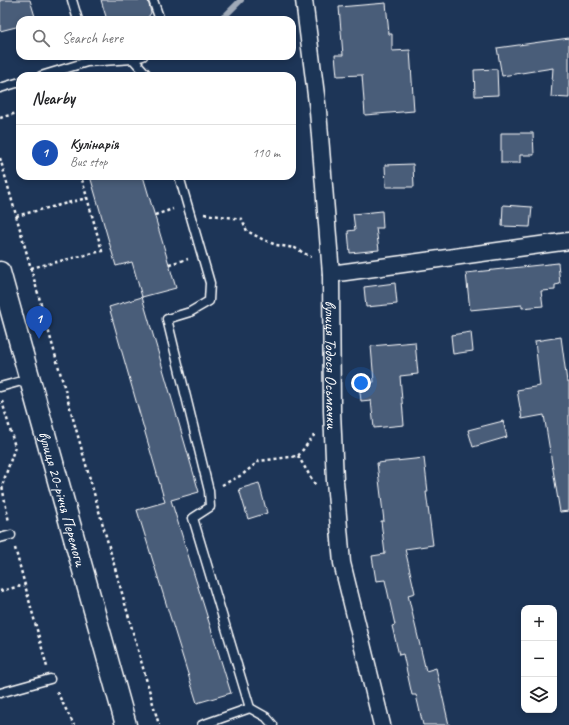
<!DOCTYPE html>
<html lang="en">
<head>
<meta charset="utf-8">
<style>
  body { margin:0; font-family:Caveat,sans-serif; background:#f6f6f6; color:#202124 }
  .controls { position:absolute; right:12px; bottom:12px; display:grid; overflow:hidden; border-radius:8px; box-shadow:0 2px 6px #0003 }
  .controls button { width:36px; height:36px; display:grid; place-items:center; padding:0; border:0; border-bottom:1px solid #e0e0e0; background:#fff; color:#202124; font:20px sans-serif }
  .you { position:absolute; left:361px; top:383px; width:14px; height:14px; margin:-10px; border:3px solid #fff; border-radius:50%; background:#1a73e8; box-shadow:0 0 0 6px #1a73e833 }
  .badge { display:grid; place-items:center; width:26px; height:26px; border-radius:50%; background:#847042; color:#fff; font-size:13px; font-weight:700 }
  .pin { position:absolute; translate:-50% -33px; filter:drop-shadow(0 1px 2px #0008) }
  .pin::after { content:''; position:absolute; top:21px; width:14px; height:12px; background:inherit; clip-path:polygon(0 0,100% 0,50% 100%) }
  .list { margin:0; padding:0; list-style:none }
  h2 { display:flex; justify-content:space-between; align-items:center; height:52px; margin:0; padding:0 16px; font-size:17px }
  h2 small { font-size:13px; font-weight:400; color:#757577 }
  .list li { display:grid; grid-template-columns:26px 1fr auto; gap:12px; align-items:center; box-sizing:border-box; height:56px; padding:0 16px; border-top:1px solid #e0e0e0 }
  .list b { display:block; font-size:15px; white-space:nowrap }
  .list p { margin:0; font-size:13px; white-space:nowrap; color:#757577 }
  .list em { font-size:13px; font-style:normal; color:#757577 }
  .icon { flex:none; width:22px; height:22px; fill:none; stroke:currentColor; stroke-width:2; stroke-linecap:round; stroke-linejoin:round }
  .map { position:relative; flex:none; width:569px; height:725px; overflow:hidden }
  .search { position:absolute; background:#fff; box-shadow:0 2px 6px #0003; left:16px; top:16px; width:280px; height:44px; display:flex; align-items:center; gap:10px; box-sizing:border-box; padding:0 14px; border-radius:12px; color:#757577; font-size:15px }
  .panel { position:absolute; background:#fff; box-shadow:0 2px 6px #0003; left:16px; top:72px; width:280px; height:108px; border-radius:12px }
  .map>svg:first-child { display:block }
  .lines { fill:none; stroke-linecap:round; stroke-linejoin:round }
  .stream { stroke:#a0aab8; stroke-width:6 }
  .building { fill:#4a5d79; stroke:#fff }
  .service-casing { stroke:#fff; stroke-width:11 }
  .minor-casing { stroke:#fff; stroke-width:19 }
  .tertiary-casing { stroke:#fff; stroke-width:23 }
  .path { stroke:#fff; stroke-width:2.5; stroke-dasharray:3 3; stroke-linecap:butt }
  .service { stroke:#1d3557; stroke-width:8 }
  .minor { stroke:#1d3557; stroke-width:16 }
  .tertiary { stroke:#1d3557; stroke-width:20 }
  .labels { text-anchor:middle; stroke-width:3; stroke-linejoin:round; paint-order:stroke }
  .street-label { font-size:16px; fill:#fff; stroke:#1d3557 }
</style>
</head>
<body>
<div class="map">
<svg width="569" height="725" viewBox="0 0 569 725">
  <rect width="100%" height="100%" fill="#1d3557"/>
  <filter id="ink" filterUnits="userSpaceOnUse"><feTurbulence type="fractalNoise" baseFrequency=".025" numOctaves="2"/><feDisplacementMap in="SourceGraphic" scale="8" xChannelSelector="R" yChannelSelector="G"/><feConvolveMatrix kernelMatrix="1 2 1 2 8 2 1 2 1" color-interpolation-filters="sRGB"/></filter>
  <g filter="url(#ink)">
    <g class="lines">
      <path class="stream" d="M218 20 225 16 241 0"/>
    </g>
    <g class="building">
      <path d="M0 0H30L36 20H20V26L0 31Z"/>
      <path d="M101 0H148L151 13 146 20H107Z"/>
      <path d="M386 3 389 34H392V51L410 50 414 111 365 115 362 75 337 76 335 55H343L339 7Z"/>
      <path d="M569 38V98L551 97 553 68 502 76 497 48Z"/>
      <path d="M497 69 498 95 475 96 474 70Z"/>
      <path d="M501 133H533L534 155H520V163H501Z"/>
      <path d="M413 164 414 187H386L385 165Z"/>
      <path d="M90 176H143L176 288 142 297 132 262 116 266Z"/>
      <path d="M503 205 532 207 530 227 502 226Z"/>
      <path d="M382 211 383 228H376L379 250 350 253 348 231 355 230 353 214Z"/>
      <path d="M558 263 560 284 555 285V290L541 291 543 306 522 308V305L470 310 466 273Z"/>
      <path d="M395 283 397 304 366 307 364 287Z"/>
      <path d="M142 297 199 492 171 500 231 693 197 703 137 510 165 502 109 307Z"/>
      <path d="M471 332 473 351 453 354 451 335Z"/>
      <path d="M561 337 567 382H569V511L560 512 544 415 522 419 517 390 540 386 535 341Z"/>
      <path d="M415 342 418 374 400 376 404 425 374 428 371 400 361 401 359 384 374 382 371 346Z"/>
      <path d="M503 421 507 437 473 447 468 430Z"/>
      <path d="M424 458 428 492H426L433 545 405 549 415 593 408 595 426 671 436 668 449 725H423L416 695H412L403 654 399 655 392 626 395 625 385 580 376 581 372 556 385 554 381 521H384L377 463Z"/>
      <path d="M259 483 267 513 248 519 239 489Z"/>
    </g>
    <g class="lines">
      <g class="service-casing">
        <g id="service">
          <path d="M72 0 78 20"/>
          <path d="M153 0 160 20"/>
          <path d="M133 59 143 56"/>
          <path d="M41 76 87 62 133 59 148 76"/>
          <path d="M0 88 20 82"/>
          <path d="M179 176 210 283 209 301 190 312 167 319 209 491 210 507 193 518 250 708 202 725"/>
          <path d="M0 387 29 379"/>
          <path d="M0 538 11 535"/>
          <path d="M0 693 50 679"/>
          <path d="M250 708 266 717 273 725"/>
        </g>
      </g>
      <g class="minor-casing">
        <g id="minor">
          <path id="s1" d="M304 0 318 111 331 274 332 411 335 481 342 563 382 725"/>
          <path d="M331 274 569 241"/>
        </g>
      </g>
      <g class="tertiary-casing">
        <g id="tertiary">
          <path id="s2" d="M0 272 126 725"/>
        </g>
      </g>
      <g class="path">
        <path d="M0 118 20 112"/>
        <path d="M0 158 159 725"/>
        <path d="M204 214 242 219 247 231 262 239 276 245 295 248 311 257"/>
        <path d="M155 215 173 209"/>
        <path d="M16 216 87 198"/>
        <path d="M169 264 188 259"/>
        <path d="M31 268 102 251 81 176"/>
        <path d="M2 401 15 447 2 486 9 522"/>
        <path d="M298 456 316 486"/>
        <path d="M222 485 242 475 259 461 298 456 315 434"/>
        <path d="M15 548 47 667"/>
        <path d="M0 591 25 585"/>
        <path d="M57 692 74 725"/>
      </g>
      <use href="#service" class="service"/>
      <use href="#minor" class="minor"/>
      <use href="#tertiary" class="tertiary"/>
    </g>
  </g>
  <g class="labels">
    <g class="street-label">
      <text dy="6" stroke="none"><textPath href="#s1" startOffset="366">вулиця Тодося Осьмачки</textPath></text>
      <text dy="6" stroke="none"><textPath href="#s2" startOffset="235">вулиця 20-річчя Перемоги</textPath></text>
    </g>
  </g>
</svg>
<div class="controls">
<button>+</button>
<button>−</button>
<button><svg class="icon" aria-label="layers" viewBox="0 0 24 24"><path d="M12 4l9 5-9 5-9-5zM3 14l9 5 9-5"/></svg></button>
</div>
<div class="you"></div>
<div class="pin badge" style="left:39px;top:339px;background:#1a4fb4">1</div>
<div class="search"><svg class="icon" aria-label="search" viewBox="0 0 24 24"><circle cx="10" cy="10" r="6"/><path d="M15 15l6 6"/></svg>Search here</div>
<section class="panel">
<h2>Nearby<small></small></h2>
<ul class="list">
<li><span class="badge" style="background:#1a4fb4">1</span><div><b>Кулінарія</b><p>Bus stop</p></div><em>110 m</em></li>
</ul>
</section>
</div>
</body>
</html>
